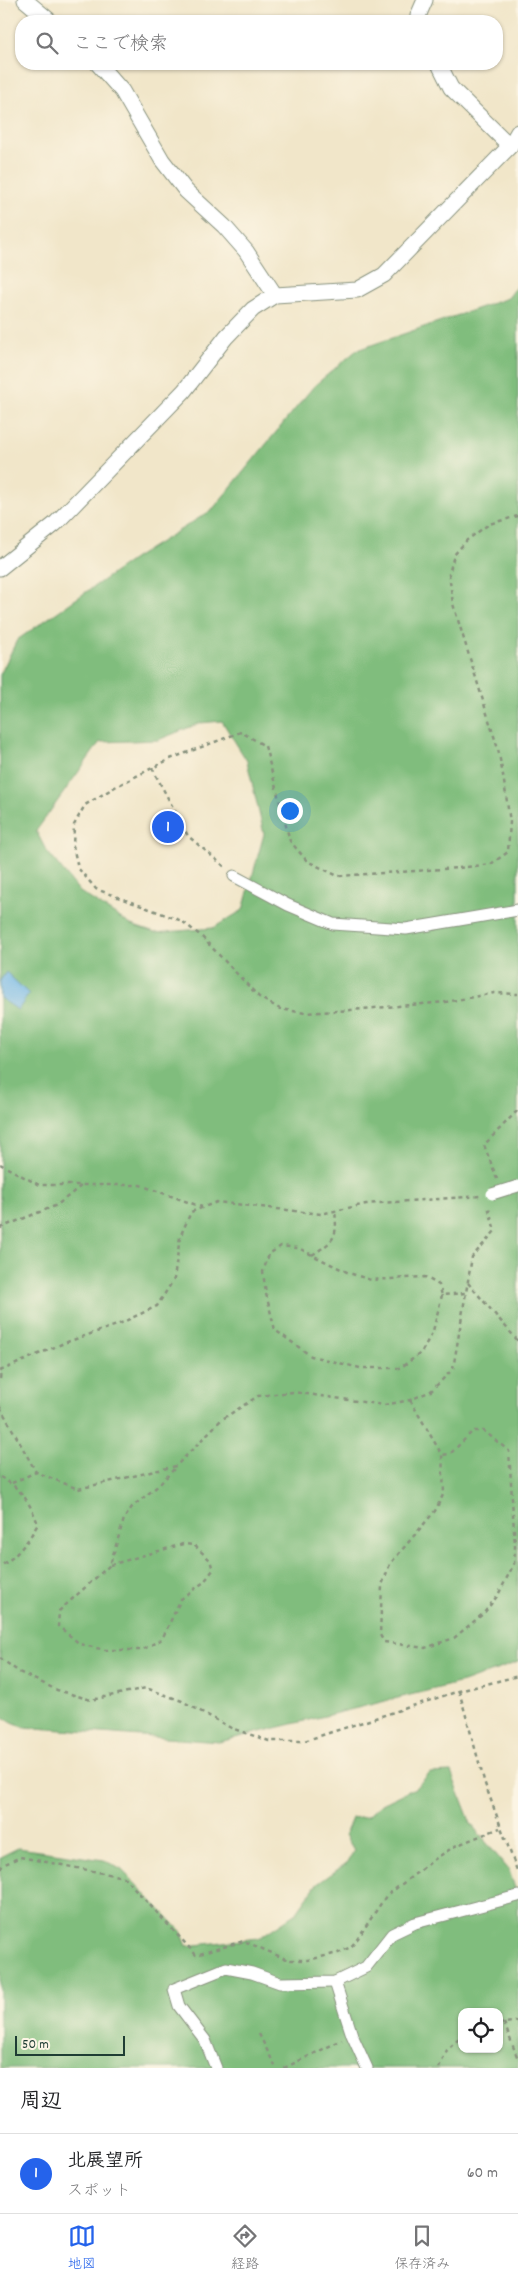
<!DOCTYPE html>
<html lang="ja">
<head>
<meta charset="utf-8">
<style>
  body { margin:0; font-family:Dekko,"Klee One",sans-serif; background:#f2f2f2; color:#202124 }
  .controls { position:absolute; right:15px; bottom:15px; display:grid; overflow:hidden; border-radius:10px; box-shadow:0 1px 4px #0004 }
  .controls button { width:45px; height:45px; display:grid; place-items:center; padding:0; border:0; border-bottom:1px solid #e0e0e0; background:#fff; color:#202124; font:25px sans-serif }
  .scale { position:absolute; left:15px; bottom:12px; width:110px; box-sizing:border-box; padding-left:5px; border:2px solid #1f3d34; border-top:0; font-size:14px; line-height:18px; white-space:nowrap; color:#1f3d34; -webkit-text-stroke:4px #fcf5e5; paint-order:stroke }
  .you { position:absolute; left:289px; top:810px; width:18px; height:18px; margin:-12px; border:4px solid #fff; border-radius:50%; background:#1a73e8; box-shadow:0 0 0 8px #1a73e833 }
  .badge { display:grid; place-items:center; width:32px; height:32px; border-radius:50%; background:#2563eb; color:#fff; font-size:16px; font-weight:700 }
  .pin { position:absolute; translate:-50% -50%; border:2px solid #fff; box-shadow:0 1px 5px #0006 }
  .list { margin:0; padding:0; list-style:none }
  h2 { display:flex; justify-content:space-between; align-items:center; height:65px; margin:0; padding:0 20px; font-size:21px }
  h2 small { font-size:16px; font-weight:400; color:#757577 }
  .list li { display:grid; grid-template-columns:32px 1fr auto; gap:15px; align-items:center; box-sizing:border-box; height:80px; padding:0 20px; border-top:1px solid #e0e0e0 }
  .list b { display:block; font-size:19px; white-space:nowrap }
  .list p { margin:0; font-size:16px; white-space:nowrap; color:#757577 }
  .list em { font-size:16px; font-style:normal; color:#757577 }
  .icon { flex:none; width:28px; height:28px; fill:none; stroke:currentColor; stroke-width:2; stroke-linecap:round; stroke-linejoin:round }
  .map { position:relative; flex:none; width:518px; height:2068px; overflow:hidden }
  .search { position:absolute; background:#fff; box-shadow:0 1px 4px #0004; left:15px; right:15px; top:15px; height:55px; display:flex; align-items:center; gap:12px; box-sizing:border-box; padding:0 18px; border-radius:20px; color:#757577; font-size:19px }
  .sheet { height:145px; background:#fff }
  nav { display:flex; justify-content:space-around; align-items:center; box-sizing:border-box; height:70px; border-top:1px solid #e0e0e0; background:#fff; font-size:14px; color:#757577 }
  nav a { display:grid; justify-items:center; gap:2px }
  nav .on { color:#2563eb }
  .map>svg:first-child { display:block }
  .forest { fill:#80bd7d; stroke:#507d58; fill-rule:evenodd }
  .water { fill:#6fb6e6; stroke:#477a8d }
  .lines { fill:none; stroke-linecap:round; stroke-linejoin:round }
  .pedestrian-casing { stroke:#88927e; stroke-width:13 }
  .minor-casing { stroke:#88927e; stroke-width:17 }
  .path { stroke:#88927e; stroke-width:2.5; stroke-dasharray:4 4; stroke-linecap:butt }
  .pedestrian { stroke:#fff; stroke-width:11 }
  .minor { stroke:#fff; stroke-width:15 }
  .pedestrian-bridge-casing { stroke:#88927e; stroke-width:13; stroke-linecap:butt }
  .pedestrian-bridge { stroke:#fff; stroke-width:11 }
</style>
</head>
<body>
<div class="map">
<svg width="518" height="2068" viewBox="0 0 518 2068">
  <rect width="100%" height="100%" fill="#fcf5e5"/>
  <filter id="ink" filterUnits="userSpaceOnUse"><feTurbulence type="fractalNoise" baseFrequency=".02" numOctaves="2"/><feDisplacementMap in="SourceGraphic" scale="10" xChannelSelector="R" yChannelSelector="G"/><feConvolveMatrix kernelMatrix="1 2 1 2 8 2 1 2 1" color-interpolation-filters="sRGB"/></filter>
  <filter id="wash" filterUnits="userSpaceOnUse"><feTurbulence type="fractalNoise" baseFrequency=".0096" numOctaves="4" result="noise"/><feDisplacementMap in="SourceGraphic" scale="20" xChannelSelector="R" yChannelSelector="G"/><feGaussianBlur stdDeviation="1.12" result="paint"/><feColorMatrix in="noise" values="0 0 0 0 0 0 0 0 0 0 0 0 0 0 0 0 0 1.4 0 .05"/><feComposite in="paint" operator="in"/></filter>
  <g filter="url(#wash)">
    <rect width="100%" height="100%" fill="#f1e6c9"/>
    <g class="forest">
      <path d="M518 285V1662L463 1682 219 1742 23 1727 0 1716V675L17 640 135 558 212 510 314 386 357 350 508 298ZM222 721 247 761 264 834 243 910 213 928 155 933 131 925 80 892 46 850 36 831 100 742 158 740 200 723Z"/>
      <path d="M451 1772 471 1824 509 1870 518 1897V2068H0V1857L18 1848 104 1860 122 1870 181 1931 187 1946 259 1938 296 1913 316 1885 348 1862 354 1850 345 1835 352 1818 368 1816 380 1805 415 1788 430 1773ZM462 2012H499V2049H462Z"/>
    </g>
    <path class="water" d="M6 972 29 994 18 1010 0 998V981Z"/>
  </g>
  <g filter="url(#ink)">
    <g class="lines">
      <g class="pedestrian-casing">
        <g id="pedestrian">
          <path d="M234 876 288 905 333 924 406 929 518 910"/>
          <path d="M335 1982 352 2035 367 2068"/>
          <path d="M216 2068 205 2040 179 2006 174 1989 226 1968 252 1973 280 1983 335 1982 366 1967 392 1934 415 1923 518 1896"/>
        </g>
      </g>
      <g class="minor-casing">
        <g id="minor">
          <path d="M25 0 50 21"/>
          <path d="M420 21 418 16 425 0"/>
          <path d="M98 64 122 91 162 160 186 191 224 226 246 251 275 295"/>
          <path d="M439 64 451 88 510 146"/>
          <path d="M0 568 55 524 184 391 226 337 253 309 275 295 357 290 384 275 510 146 518 132"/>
        </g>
      </g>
      <g class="path">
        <path d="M518 516 489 524 467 540 454 555 449 574 453 604 498 749 503 775 510 822 508 852 491 864 459 868 338 876 307 861 290 841 265 746 241 732 170 759 115 787 85 805 74 825 73 846 78 868 96 889 182 921 201 936 259 997 280 1009 305 1013 351 1010 446 1002 494 993 518 994"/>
        <path d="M152 768 188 836 225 867"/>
        <path d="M0 1164 39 1185H140L202 1207"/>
        <path d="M497 1179 484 1145 518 1110"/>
        <path d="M0 1228 57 1205 82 1185"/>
        <path d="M312 1255C334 1241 338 1238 335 1211"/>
        <path d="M468 1283 518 1341"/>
        <path d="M442 1295 433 1331 421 1353 400 1368H360L311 1356 275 1330 266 1294 263 1272 269 1254 281 1246 298 1248 349 1273 371 1280 425 1277 439 1285 442 1295 466 1293"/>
        <path d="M0 1371 64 1343 117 1325 157 1306 174 1279 180 1237 191 1212 217 1202 321 1214 366 1204 481 1196"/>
        <path d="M0 1379 1 1370"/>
        <path d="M410 1400 442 1455 444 1493 435 1511 390 1564 382 1585 380 1635 384 1642 425 1648 454 1638 484 1613 498 1595 514 1564 515 1546 509 1451 484 1431H473L450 1454 442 1455"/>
        <path d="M0 1407 36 1472 78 1489 176 1466 221 1420 258 1396 293 1392 384 1405 410 1400 431 1391 453 1369 472 1257 495 1231 488 1206"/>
        <path d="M0 1477C22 1489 29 1501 38 1524 28 1541 17 1557 0 1566"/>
        <path d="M12 1483 36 1472"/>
        <path d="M110 1565 183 1544 194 1545 210 1560 213 1570 204 1582 181 1599 162 1639 142 1650H105L80 1644 58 1626 59 1611 110 1565 124 1519 132 1507 159 1485 175 1468"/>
        <path d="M0 1658 19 1672 57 1690 91 1700 146 1688 182 1701 231 1728 269 1741H304L459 1691 518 1676"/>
        <path d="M459 1691 485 1784 518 1873"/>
        <path d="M0 1869 3 1865 20 1857 124 1877 196 1955 244 1941 288 1960H308L338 1953 351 1947 358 1938 386 1896 435 1859 455 1846 500 1828"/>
        <path d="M504 2023 518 2059"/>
        <path d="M499 2024 518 2021"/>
        <path d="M259 2034 276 2068"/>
        <path d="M284 2068 342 2040"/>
        <path d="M439 2068 447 2050 462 2036"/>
      </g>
      <use href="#pedestrian" class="pedestrian"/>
      <use href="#minor" class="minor"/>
      <g class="pedestrian-bridge-casing">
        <path id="pedestrian-bridge" d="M492 1194 518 1186"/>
      </g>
      <use href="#pedestrian-bridge" class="pedestrian-bridge"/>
    </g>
  </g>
</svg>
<div class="controls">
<button><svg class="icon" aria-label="locate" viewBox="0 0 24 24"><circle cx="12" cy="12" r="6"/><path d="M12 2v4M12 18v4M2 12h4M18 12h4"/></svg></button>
</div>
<div class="scale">50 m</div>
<div class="you"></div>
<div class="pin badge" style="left:168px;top:827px">1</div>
<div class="search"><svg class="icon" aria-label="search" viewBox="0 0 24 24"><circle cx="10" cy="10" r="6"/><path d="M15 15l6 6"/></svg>ここで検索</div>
</div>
<section class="sheet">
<h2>周辺<small></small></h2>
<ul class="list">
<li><span class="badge">1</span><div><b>北展望所</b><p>スポット</p></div><em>60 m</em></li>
</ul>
</section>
<nav>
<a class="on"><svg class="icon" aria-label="map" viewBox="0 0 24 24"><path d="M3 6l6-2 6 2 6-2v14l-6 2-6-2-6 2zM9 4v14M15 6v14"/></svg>地図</a>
<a><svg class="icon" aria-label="directions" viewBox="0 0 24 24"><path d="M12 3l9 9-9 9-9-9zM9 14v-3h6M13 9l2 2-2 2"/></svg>経路</a>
<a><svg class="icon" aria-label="saved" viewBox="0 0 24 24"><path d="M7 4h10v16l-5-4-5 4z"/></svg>保存済み</a>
</nav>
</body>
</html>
